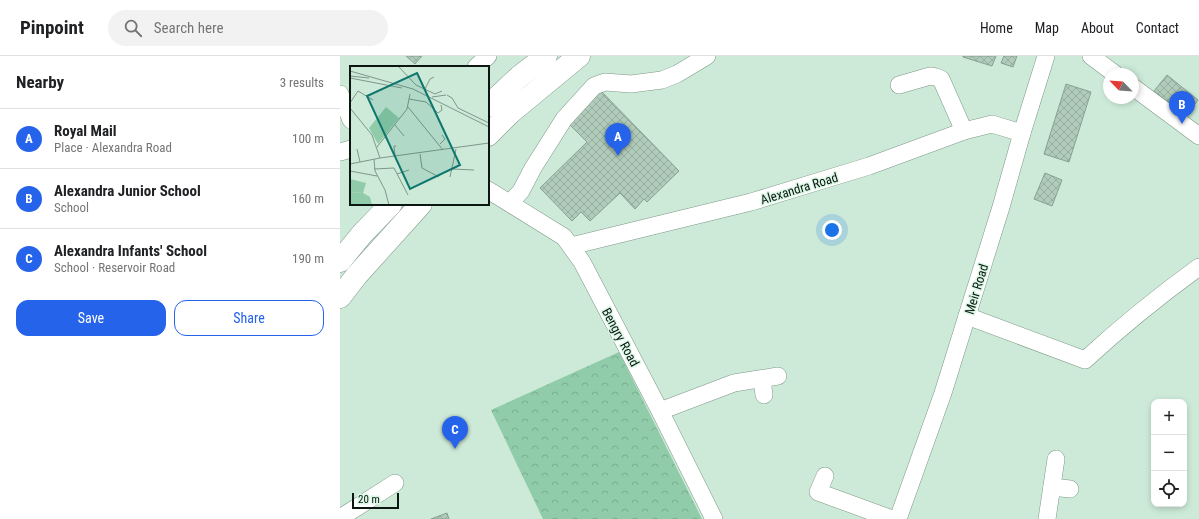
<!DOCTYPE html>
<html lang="en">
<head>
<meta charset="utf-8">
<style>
  body { margin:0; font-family:"Roboto Condensed",sans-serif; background:#f2f2f2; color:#202124 }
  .controls { position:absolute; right:12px; bottom:12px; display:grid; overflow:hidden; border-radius:8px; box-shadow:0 2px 6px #0003 }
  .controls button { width:36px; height:36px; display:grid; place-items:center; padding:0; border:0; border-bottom:1px solid #e0e0e0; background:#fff; color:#202124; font:20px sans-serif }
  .compass { position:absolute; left:763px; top:12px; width:36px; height:36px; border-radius:50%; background:#fff; box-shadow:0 2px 6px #0003; rotate:295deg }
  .scale { position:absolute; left:12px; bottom:10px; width:47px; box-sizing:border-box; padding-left:4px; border:2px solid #0c1711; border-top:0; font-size:11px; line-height:14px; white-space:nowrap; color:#0c1711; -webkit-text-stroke:3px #dbf7e5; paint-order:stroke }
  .you { position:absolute; left:492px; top:174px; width:14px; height:14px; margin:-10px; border:3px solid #fff; border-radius:50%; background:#1a73e8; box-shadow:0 0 0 6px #1a73e833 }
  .badge { display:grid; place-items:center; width:26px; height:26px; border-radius:50%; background:#2563eb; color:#fff; font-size:13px; font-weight:700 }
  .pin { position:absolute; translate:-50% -33px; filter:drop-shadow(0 1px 2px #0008) }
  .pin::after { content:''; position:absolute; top:21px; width:14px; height:12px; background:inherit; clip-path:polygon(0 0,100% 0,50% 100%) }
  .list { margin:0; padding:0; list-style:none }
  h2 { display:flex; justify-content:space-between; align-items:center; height:52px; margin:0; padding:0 16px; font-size:17px }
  h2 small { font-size:13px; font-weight:400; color:#757577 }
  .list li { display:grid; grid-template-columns:26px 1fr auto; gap:12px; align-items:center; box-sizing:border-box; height:60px; padding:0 16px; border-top:1px solid #e0e0e0 }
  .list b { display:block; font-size:15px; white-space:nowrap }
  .list p { margin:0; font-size:13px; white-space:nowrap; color:#757577 }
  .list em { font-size:13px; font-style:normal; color:#757577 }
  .actions { display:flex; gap:8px; padding:12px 16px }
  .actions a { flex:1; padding:9px 0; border:1px solid #2563eb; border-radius:12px; text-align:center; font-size:14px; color:#2563eb }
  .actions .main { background:#2563eb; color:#fff }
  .icon { flex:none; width:22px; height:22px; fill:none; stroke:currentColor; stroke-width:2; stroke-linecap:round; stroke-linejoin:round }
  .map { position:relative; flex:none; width:859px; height:463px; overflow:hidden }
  header { display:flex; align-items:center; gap:24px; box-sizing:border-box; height:56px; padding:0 20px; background:#fff; border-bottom:1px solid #e0e0e0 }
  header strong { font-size:19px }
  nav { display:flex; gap:22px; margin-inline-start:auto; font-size:14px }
  .search { width:280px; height:36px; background:#f2f2f2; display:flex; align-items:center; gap:10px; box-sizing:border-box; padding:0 14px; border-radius:22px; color:#757577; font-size:15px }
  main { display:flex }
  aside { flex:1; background:#fff }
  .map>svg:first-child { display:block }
  .park { fill:url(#park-crowns) }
  .building { fill:url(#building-cross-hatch); stroke:#86a190 }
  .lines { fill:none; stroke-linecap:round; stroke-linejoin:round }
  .minor-casing { stroke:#7e9888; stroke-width:18 }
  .highway-casing { stroke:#7e9888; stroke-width:23 }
  .minor { stroke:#fff; stroke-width:17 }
  .highway { stroke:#fff; stroke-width:22 }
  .labels { text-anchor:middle; stroke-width:3; stroke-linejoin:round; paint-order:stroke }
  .street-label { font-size:13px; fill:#0c1711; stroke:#dbf7e5 }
  .inset-road { fill:none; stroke:#809688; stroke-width:1 }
  .view { fill:#0f766e; fill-opacity:0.15; stroke:#0f766e; stroke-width:2 }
  .inset-edge { fill:none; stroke:#0c1711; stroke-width:2 }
</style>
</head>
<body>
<header>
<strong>Pinpoint</strong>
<div class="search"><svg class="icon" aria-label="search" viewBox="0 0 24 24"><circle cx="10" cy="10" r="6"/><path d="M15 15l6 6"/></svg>Search here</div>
<nav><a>Home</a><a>Map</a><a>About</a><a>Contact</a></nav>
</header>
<main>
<aside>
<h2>Nearby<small>3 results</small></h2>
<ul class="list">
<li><span class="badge">A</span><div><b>Royal Mail</b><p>Place · Alexandra Road</p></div><em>100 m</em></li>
<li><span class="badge">B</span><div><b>Alexandra Junior School</b><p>School</p></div><em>160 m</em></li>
<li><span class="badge">C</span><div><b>Alexandra Infants' School</b><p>School · Reservoir Road</p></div><em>190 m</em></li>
</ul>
<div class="actions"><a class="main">Save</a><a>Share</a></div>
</aside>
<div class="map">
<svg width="859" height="463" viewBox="0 0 859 463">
  <defs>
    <pattern id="park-crowns" width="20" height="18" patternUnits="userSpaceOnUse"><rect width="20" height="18" fill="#90cca9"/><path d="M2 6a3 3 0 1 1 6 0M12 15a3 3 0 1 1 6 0" fill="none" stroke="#7bae90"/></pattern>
    <pattern id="building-cross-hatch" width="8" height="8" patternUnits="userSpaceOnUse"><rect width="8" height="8" fill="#b0cbba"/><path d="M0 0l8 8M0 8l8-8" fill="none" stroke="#96ae9f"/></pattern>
  </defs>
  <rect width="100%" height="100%" fill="#cdead8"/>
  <path class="park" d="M279 296 362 463H203L151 354Z"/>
  <g class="building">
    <path d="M66 0H82L75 8Z"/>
    <path d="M623 0H656L652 10 623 1Z"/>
    <path d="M664 0H677L673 11 661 7Z"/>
    <path d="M827 19 858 44 846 60 814 35Z"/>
    <path d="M726 28 751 36 729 106 704 98Z"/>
    <path d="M260 34 339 115 307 146 304 143 295 153 280 137 250 165 241 156 232 165 200 132 247 86 227 66Z"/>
    <path d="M705 117 722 124 712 150 694 143Z"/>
    <path d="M107 457 109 463H91Z"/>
  </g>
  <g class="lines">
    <g class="minor-casing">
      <g id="minor">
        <path d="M751 0 775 18"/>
        <path d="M136 11 148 0"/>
        <path d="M559 29 590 20 596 21 601 23 624 75"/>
        <path d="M793 31 859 80"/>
        <path d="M0 38 11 64"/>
        <path d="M0 96 11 93"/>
        <path d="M148 134 224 181 242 206 320 355 374 463"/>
        <path d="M170 147 181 135 193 112 224 63 254 30 265 26 291 28 322 24 337 18 367 0"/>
        <path d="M231 190 411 146 529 110 624 75 652 68 682 77"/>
        <path d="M627 260 745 304C782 270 819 240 859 211"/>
        <path d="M422 323 424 339"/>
        <path d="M320 355 394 327 438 320"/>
        <path d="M485 420 478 436 552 463"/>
        <path d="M712 431 730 433"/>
        <path d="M0 462 55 427"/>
        <path d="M558 463 603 337 661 151 682 77 706 0"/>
        <path d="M707 463 716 403"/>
      </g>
    </g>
    <g class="highway-casing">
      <g id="highway">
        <path d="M148 50 179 21 206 0"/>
        <path d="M148 79 170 57 239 0"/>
        <path d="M0 205 22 178 51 148"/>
        <path d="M0 241 17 219 81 148"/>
      </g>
    </g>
    <use href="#minor" class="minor"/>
    <use href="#highway" class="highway"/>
  </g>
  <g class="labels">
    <g class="street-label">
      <text transform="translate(459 132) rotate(-17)" y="5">Alexandra Road</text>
      <text transform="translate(636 233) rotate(-73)" y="5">Meir Road</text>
      <text transform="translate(281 281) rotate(62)" y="5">Bengry Road</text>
    </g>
  </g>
  <g transform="translate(10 10)">
    <rect width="139" height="139" fill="#cdead8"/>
    <path d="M0 113 16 117 13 127 0 126Z" fill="#90cca9"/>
    <path d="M36 41 49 52 28 78 19 62ZM0 126 13 127 20 131 22 139H0Z" fill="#90cca9"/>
    <path class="inset-road" d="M48 0 66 19 85 28 92 25M0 5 63 23 139 61M0 10 19 12M0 12 52 22M75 23 80 13 84 11M97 29 102 32 108 42 139 57M82 31 96 29M59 33 76 36 88 47 92 44 91 39M0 37 8 25 23 34M58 41 93 84M0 42 22 69 30 92M45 59 54 70M90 78 95 73 92 69M27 81 57 43 60 28M7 83 10 96M70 88 72 102 89 111M45 90 44 80H46M24 93 25 105 35 124 39 139M0 98 30 92 139 77M24 103 44 102 58 129M102 103 124 104M0 105 27 110M47 108 59 104M100 111 106 83"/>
    <path class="view" d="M67 7 110 99 60 123 17 30Z"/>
    <rect width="139" height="139" class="inset-edge"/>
  </g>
</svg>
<div class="controls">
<button>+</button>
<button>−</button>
<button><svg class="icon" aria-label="locate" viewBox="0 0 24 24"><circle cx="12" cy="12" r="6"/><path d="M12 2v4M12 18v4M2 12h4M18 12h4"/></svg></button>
</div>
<svg class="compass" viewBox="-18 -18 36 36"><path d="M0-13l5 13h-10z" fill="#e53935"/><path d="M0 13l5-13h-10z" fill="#757577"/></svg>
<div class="scale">20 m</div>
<div class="you"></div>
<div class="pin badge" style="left:278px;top:100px">A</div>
<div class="pin badge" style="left:842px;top:68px">B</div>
<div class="pin badge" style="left:115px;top:393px">C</div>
</div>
</main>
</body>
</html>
